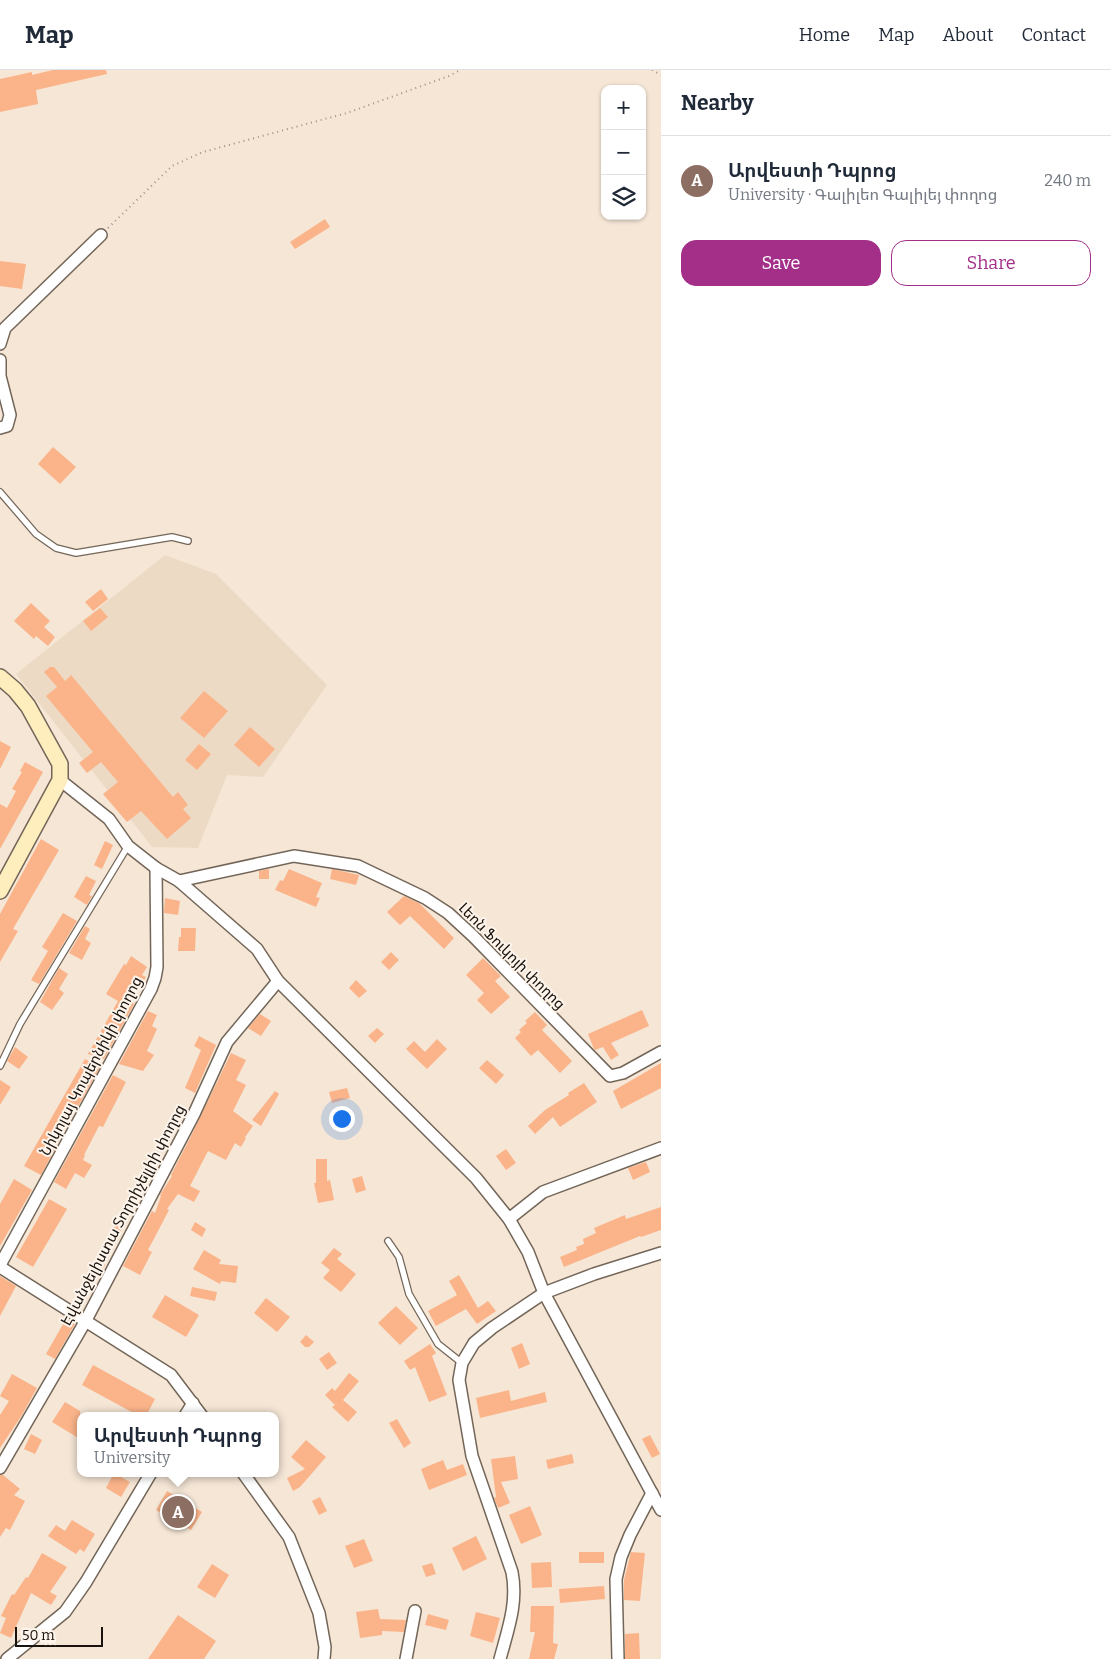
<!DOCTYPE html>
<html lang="en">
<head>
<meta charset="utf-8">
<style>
  body { margin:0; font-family:Bitter,"Noto Sans Armenian",serif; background:#f2f2f3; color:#1f2937 }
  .controls { position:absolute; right:15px; top:15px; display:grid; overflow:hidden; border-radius:10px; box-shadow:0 1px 4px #0004 }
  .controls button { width:45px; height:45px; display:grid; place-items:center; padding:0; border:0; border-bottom:1px solid #e0e1e3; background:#fff; color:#1f2937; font:25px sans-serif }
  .scale { position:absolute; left:15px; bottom:12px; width:88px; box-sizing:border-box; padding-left:5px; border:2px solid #18130d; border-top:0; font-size:14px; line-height:18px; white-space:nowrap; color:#18130d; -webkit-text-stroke:4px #fdf4eb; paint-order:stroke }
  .you { position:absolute; left:341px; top:1048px; width:18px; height:18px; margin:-12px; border:4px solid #fff; border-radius:50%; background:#1a73e8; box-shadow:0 0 0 8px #1a73e833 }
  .badge { display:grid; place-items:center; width:32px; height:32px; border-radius:50%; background:#a32f89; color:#fff; font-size:16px; font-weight:700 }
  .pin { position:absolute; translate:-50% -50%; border:2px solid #fff; box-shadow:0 1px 5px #0006 }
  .popup { position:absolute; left:77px; top:1342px; width:202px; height:65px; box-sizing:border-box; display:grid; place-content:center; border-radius:10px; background:#fff; filter:drop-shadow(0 1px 4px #0005); font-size:16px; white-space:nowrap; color:#747a83 }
  .popup b { font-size:19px; color:#1f2937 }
  .popup::after { content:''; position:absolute; left:50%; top:100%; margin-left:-10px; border:10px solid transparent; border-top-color:#fff }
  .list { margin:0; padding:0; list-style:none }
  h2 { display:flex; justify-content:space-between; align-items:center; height:65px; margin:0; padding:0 20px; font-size:21px }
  h2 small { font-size:16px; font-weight:400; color:#747a83 }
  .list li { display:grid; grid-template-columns:32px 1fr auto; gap:15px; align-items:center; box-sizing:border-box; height:90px; padding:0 20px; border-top:1px solid #e0e1e3 }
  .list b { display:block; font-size:19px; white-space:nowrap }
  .list p { margin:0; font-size:16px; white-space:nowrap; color:#747a83 }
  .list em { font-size:16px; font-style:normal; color:#747a83 }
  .actions { display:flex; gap:10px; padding:15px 20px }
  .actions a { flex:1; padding:11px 0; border:1px solid #a32f89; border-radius:15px; text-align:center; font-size:18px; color:#a32f89 }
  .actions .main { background:#a32f89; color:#fff }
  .icon { flex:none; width:28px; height:28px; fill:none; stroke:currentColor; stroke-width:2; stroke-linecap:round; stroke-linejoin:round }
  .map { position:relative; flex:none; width:661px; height:1589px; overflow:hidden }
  header { display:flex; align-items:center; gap:30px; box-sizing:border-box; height:70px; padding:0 25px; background:#fff; border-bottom:1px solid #e0e1e3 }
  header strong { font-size:24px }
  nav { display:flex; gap:28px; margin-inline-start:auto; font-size:18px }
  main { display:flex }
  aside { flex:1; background:#fff }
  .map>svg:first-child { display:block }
  .built { fill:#eddac4 }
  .building { fill:#fbb48a }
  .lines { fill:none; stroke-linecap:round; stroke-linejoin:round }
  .service-casing { stroke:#736658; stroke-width:8 }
  .minor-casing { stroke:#736658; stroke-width:14 }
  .secondary-casing { stroke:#736658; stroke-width:18 }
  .path { stroke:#9e9387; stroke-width:2; stroke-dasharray:1 4; stroke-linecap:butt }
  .service { stroke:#fff; stroke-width:5.5 }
  .minor { stroke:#fff; stroke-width:11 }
  .secondary { stroke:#feeebe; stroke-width:15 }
  .labels { text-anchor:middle; stroke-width:4; stroke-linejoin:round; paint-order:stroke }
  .street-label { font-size:15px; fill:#18130d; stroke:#fdf4eb }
</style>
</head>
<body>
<header>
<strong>Map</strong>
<nav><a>Home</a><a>Map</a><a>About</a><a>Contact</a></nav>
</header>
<main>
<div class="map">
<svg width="661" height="1589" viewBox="0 0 661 1589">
  <rect width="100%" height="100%" fill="#f5e6d6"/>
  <path class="built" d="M165 485 216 504 327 615 263 707 227 705 198 778 152 777 16 604Z"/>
  <g class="building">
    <path d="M53 0H106L107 4 36 20 38 34 0 42V9L32 2V5Z"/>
    <path d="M325 149 330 157 295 179 290 172Z"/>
    <path d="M0 191 26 194 22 219 0 216Z"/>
    <path d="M53 377 76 397 60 414 38 394Z"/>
    <path d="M101 519 108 529 93 541 85 532Z"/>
    <path d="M31 533 50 551 44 557 55 567 48 576 36 566 34 569 14 551Z"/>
    <path d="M100 538 108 547 91 561 83 551Z"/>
    <path d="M50 597H54L65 611 71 605 173 727 178 722 188 735 183 739 191 748 167 769 141 741 127 752 103 724 118 712 101 692 87 703 79 693 93 682 46 626 57 617 44 602Z"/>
    <path d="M204 621 228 641 204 668 180 648Z"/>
    <path d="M250 657 275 679 259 697 234 675Z"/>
    <path d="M0 671 11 677 0 699Z"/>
    <path d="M199 674 211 684 197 700 185 690Z"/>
    <path d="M25 692 43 702 0 779V734L7 738 16 721 12 719 22 702 20 701Z"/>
    <path d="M41 769 59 780 13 859 18 861 0 892V844Z"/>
    <path d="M105 771 113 775 102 799 94 795Z"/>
    <path d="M269 799V809H259V801Z"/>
    <path d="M289 799 322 813 316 827 320 828 316 837 275 820 280 810 283 811Z"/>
    <path d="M332 799 359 805 356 815 330 809Z"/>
    <path d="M86 806 96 811 89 825 92 826 87 835 74 827Z"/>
    <path d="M404 826 419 833 454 868 444 879 410 846 400 855 387 842Z"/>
    <path d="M165 828 180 831 178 845 164 843Z"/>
    <path d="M63 843 77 851 39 914 31 910 48 881 42 877Z"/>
    <path d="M85 856 90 859 85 869 91 873 82 890 69 883Z"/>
    <path d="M181 858H196L195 881H178L179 867H181Z"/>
    <path d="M391 882 399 890 389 900 381 892Z"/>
    <path d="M131 886 147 897 142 905 146 907 131 932 134 934 104 989 88 984 118 931 106 924 124 894 126 895Z"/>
    <path d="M483 888 501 906 495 911 510 927 491 944 477 930 484 923 466 905Z"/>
    <path d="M59 898 68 904 59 919 64 923 52 940 40 932Z"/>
    <path d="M356 910 367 921 359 928 349 918Z"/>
    <path d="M642 940 649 956 611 973 619 985 611 990 603 977 595 980 594 979 588 964Z"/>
    <path d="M148 941 157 945 152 956 157 959 147 981 154 985 143 1001 119 994Z"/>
    <path d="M535 942 547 955 542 960 572 991 560 1003 538 980 531 986 515 968 521 962 519 960 527 953 525 951Z"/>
    <path d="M260 944 271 951 261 966 248 958Z"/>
    <path d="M377 958 384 964 375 973 368 966Z"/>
    <path d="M199 966 216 975 195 1023 185 1018 201 980 194 976Z"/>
    <path d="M437 969 447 979 427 999 406 979 414 971 425 982Z"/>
    <path d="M15 977 28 987 19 999 7 991Z"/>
    <path d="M231 983 246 990 236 1010 246 1015 233 1041 253 1056 245 1067 246 1068 241 1077 235 1073 226 1090 208 1081 190 1116 200 1121 194 1132 178 1124 167 1139 169 1140 148 1180 152 1182 140 1205 123 1196 152 1141 155 1143 161 1126 160 1125 172 1106 171 1105 190 1068Z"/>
    <path d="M85 989 100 997 75 1042 74 1041 57 1070 59 1071 41 1105 24 1096Z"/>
    <path d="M487 990 504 1005 496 1014 479 998Z"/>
    <path d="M661 993V1018L621 1039 613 1021Z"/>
    <path d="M113 1005 126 1012 103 1057 99 1056 84 1085H85L83 1090 92 1095 84 1108 75 1103 66 1119 54 1112Z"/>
    <path d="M0 1010 11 1017 0 1035Z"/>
    <path d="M584 1013 597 1032 560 1057 553 1047 535 1064 528 1056 545 1040 569 1025 568 1023Z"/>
    <path d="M347 1018 350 1028 332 1033 329 1022Z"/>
    <path d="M275 1021 279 1024 261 1056 252 1050Z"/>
    <path d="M506 1079 516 1093 506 1100 496 1086Z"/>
    <path d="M316 1089H327V1111L330 1110 334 1130 318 1133 314 1113H316Z"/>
    <path d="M646 1092 650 1102 633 1110 628 1098Z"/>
    <path d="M362 1106 366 1120 356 1123 352 1109Z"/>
    <path d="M14 1109 32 1120 0 1176V1134Z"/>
    <path d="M49 1129 67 1139 33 1197 16 1187Z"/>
    <path d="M661 1137V1160L641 1167 640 1166 564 1197 560 1187 577 1180 576 1177 584 1174 583 1169 596 1163 594 1158 625 1145 626 1149Z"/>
    <path d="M122 1147 127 1150 114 1173 106 1168Z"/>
    <path d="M195 1152 206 1159 202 1167 191 1160Z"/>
    <path d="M334 1178 342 1184 337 1189 356 1204 341 1222 323 1208 330 1200 321 1193Z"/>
    <path d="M204 1180 221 1190 219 1194 238 1196 236 1213 221 1211 220 1214 193 1199Z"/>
    <path d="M97 1190 105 1195 96 1208 89 1203Z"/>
    <path d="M459 1205 478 1238 488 1231 496 1241 477 1254 466 1239 436 1256 428 1241 457 1225 449 1211Z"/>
    <path d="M0 1206 16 1216 0 1246Z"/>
    <path d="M192 1217 217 1222 215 1231 190 1226Z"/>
    <path d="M165 1225 199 1245 186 1267 152 1247Z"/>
    <path d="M266 1228 290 1247 277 1262 254 1243Z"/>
    <path d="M396 1236 418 1258 400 1275 378 1253Z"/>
    <path d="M66 1249 75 1254 55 1289 46 1284Z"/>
    <path d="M306 1265 314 1272 309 1277H305L300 1272Z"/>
    <path d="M522 1273 530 1294 519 1299 511 1278Z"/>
    <path d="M430 1274 436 1283 432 1286 447 1325 429 1332 415 1297 410 1300 404 1291Z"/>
    <path d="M329 1282 337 1293 327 1300 319 1289Z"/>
    <path d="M93 1295 155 1329 146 1346H139L82 1315Z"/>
    <path d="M349 1303 359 1311 343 1330 357 1342 348 1352 332 1337 335 1335 325 1325 332 1318 335 1321Z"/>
    <path d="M12 1304 37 1318 22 1345 0 1378V1345L9 1331 0 1326Z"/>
    <path d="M509 1320 511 1331 545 1322 547 1332 480 1348 476 1328Z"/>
    <path d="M65 1332 80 1341V1369L52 1352Z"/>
    <path d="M397 1349 411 1373 404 1378 389 1353Z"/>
    <path d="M31 1364 42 1370 35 1384 24 1379Z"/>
    <path d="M650 1365 660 1384 652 1388 642 1369Z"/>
    <path d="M306 1370 326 1387 300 1417 293 1421 287 1408 305 1399 291 1387Z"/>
    <path d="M572 1384 574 1393 548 1399 546 1390Z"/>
    <path d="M515 1386 518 1409 501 1412 510 1433 498 1438 494 1428 496 1427 491 1389Z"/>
    <path d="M443 1390 447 1400 463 1394 467 1405 429 1420 421 1399Z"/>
    <path d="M114 1403 130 1412 121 1427 106 1418Z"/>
    <path d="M0 1405H3L20 1419 14 1425 25 1431 10 1460 6 1458 0 1467Z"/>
    <path d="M167 1421 202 1442 191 1460 156 1440Z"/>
    <path d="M320 1427 327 1441 319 1445 312 1431Z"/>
    <path d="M530 1436 542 1465 521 1474 509 1445Z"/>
    <path d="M72 1450 95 1464 84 1482 80 1479 76 1484 48 1466 56 1455 65 1461Z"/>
    <path d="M476 1466 487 1489 463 1501 452 1478Z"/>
    <path d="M364 1469 373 1491 354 1498 345 1476Z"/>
    <rect x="579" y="1482" width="25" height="11"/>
    <path d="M631 1482 645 1483 640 1531 624 1530V1510Z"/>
    <path d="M42 1483 67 1497 50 1522 57 1526 51 1535 31 1523 11 1568 0 1563 6 1548 1 1546 12 1524 14 1525 26 1507 28 1508Z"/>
    <path d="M551 1492 552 1517 532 1518 531 1493Z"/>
    <path d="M432 1493 436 1504 426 1507 422 1496Z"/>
    <path d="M212 1494 229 1505 215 1528 197 1517Z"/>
    <path d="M604 1516 605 1529 560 1533 559 1519Z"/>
    <path d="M531 1536H554L553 1573 558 1574 554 1589H529L535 1562H530Z"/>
    <path d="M378 1539 380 1549 406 1550 404 1562 382 1561V1565L360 1568 356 1542Z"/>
    <path d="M476 1542 500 1548 493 1573 470 1566Z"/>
    <path d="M428 1544 449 1550 446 1560 425 1555Z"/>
    <path d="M178 1545 216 1571 204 1589H148Z"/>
    <path d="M639 1563 640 1589H625V1564Z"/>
  </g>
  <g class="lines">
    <g class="service-casing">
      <g id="service">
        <path d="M0 422 36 464 56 478 76 483 172 467 188 471"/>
        <path d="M0 996 20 954 128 776"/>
        <path d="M388 1171 399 1187 409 1224 438 1274 462 1293"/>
      </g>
    </g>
    <g class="minor-casing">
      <g id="minor">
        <path d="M0 274 5 258 101 165"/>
        <path d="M0 290V306L10 345 7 356 0 358"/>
        <path d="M60 710 109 749 128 776 156 798 179 811 257 879 278 911 476 1108 509 1149 528 1182 544 1223 661 1440"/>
        <path d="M179 811 294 786 358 796 425 828 448 843 473 866 610 1006 623 1003 661 982"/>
        <path d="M509 1149 543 1122 661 1078"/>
        <path d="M0 1195 151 919 155 908 157 897 156 798"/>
        <path d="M0 1197 171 1305 202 1346"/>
        <path d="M185 1346 193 1333"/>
        <path d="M0 1398 85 1252 194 1044 227 972 278 911"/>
        <path d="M243 1403 289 1467 319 1543 325 1577 324 1589"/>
        <path d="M7 1589 65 1542 86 1512 151 1403"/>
        <path d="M406 1589 415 1541"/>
        <path d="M500 1589C508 1559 518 1533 512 1502L472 1386 459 1310 462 1293 474 1273 492 1258 544 1223 594 1204 661 1183"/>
        <path d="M618 1589 616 1509 621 1487 630 1465 652 1423"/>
      </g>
    </g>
    <g class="secondary-casing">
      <path id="secondary" d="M0 607 15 620 28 636 60 694V710L0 821"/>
    </g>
    <g class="path">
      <path d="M652 0 661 5"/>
      <path d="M108 158 172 96 203 82 347 43 449 6 460 0"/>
    </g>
    <use href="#service" class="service"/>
    <use href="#minor" class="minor"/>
    <use href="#secondary" class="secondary"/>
  </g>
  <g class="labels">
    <g class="street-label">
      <text transform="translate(512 886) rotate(45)" y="5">Լեոն Ֆուկոյի փողոց</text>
      <text transform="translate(91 996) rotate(-62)" y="5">Նիկոլայ Կոպերնիկի փողոց</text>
      <text transform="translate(123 1145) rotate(-62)" y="5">Էվանջելիստա Տորրիչելլիի փողոց</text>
    </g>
  </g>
</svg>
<div class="controls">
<button>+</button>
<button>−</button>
<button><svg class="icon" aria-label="layers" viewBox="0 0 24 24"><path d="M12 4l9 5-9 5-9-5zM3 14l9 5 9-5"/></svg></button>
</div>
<div class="scale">50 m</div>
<div class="you"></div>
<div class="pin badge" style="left:178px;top:1442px;background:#8d6e63">A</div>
<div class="popup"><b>Արվեստի Դպրոց</b>University</div>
</div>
<aside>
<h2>Nearby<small></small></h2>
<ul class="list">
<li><span class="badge" style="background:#8d6e63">A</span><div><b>Արվեստի Դպրոց</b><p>University · Գալիլեո Գալիլեյ փողոց</p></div><em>240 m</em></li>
</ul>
<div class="actions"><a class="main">Save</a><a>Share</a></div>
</aside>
</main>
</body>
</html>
